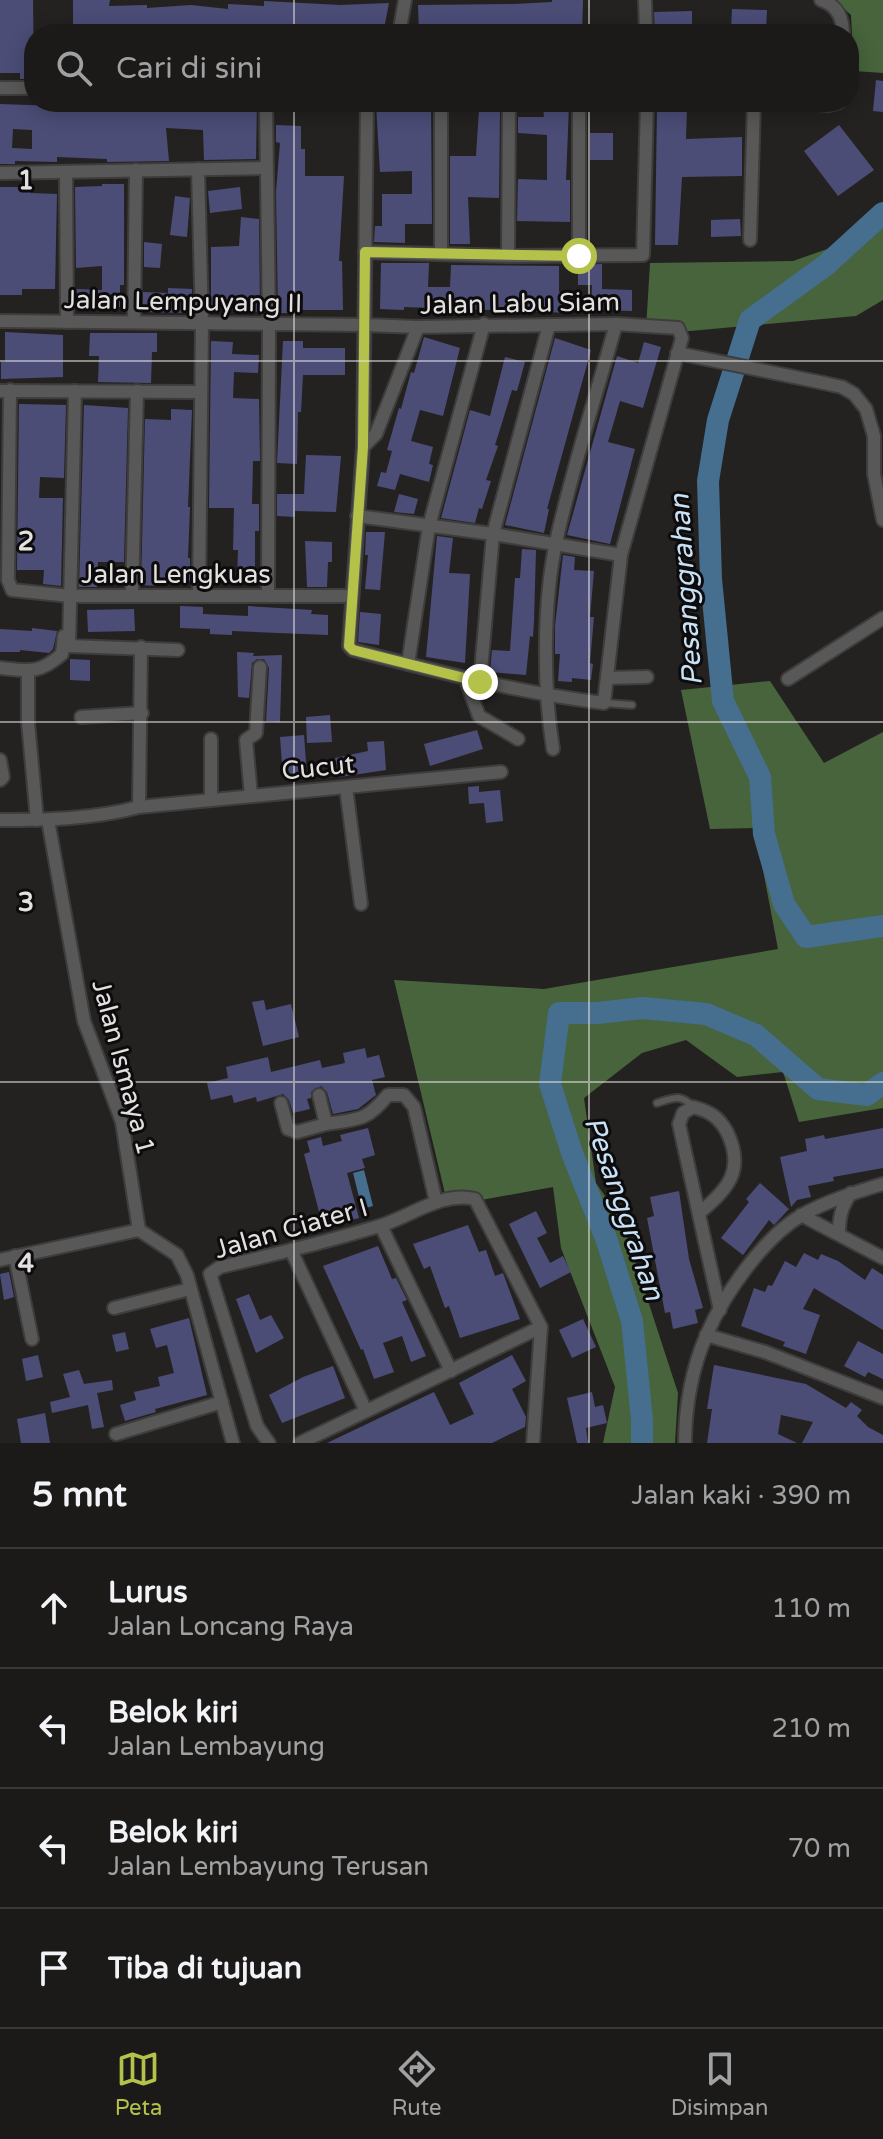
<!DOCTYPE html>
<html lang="id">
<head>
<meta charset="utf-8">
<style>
  body { margin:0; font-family:"Varela Round",sans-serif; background:#242321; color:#f1f3f6 }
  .stop { position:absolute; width:24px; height:24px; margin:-18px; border:6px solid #b5c249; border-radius:50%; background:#fff }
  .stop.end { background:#b5c249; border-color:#fff; box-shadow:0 2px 8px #0008 }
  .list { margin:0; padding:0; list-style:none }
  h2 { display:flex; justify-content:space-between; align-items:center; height:104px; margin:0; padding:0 32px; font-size:34px }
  h2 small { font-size:26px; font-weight:400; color:#a0a1a2 }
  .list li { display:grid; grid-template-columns:52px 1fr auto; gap:24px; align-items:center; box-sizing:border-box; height:120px; padding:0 32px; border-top:2px solid #393837 }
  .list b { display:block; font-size:30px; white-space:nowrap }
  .list p { margin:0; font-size:26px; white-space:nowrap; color:#a0a1a2 }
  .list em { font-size:26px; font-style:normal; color:#a0a1a2 }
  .icon { flex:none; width:44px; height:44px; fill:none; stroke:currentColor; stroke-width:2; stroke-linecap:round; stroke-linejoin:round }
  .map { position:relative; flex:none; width:883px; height:1443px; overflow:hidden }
  .search { position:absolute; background:#1b1a18; box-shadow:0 4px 20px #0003; left:24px; right:24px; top:24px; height:88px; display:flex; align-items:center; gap:20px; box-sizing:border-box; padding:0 28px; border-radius:32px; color:#a0a1a2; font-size:30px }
  .sheet { height:584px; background:#1b1a18 }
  nav { display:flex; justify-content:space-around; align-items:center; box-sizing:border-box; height:112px; border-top:2px solid #393837; background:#1b1a18; font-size:22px; color:#a0a1a2 }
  nav a { display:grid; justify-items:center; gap:4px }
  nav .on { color:#b5c249 }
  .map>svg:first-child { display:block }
  .forest { fill:#47643d }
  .water { fill:#456e8f }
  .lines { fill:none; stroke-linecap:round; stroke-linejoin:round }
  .river { stroke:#456e8f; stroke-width:22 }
  .building { fill:#4c4d77; fill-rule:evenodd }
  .service-casing { stroke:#3f3d3b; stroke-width:10 }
  .minor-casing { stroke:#3f3d3b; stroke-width:16 }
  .service { stroke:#575857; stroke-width:6 }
  .minor { stroke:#575857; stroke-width:12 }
  .route { stroke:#b5c249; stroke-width:10 }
  .grid { fill:none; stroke:#e3e1e0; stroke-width:2; stroke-opacity:0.55 }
  .labels { text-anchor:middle; stroke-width:6; stroke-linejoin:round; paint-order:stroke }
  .street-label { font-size:26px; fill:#e3e1e0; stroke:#0d0b0b }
  .water-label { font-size:28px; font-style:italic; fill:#c7e1f6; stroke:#0d0b0b }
  .grid-label { font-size:26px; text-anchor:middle; font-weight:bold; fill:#e3e1e0; stroke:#0d0b0b; stroke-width:6; stroke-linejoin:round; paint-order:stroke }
</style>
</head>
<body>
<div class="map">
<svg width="883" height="1443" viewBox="0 0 883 1443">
  <rect width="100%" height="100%" fill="#242220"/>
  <g class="forest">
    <path d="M835 0H883V73L854 71 851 15Z"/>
    <path d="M883 220V300L856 316 690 331 646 329 650 263 793 261 873 233Z"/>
    <path d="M770 681 824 763 883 732V1108L799 1122 783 1072 737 1077 686 1040 642 1053 584 1098 596 1183 622 1221 678 1393 675 1443H603L615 1387 561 1248 553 1187 448 1206 394 980 544 989 778 949 755 828 710 829 681 690Z"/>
  </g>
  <path class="water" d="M364 1170 373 1206 362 1209 353 1173Z"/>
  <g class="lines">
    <g class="river">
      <path d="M883 213 826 265 750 320 718 420 708 481 711 579 723 701 760 777 764 834 784 904 806 937 883 926"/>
      <path d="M642 1443V1420L632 1321 607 1241 572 1153 550 1084 559 1013H598L642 1008 706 1014 756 1035 818 1089 867 1095 883 1083"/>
    </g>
  </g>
  <g class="building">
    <path d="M0 0H33L34 79H20V73H0Z"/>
    <path d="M73 0H110L109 6 147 5V8L191 5 228 9V4L264 6V1L340 5 389 3 383 34H151V30H109V34H73Z"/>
    <path d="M552 0H583L582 34H419L418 5 514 4 552 2Z"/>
    <path d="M732 9 767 10 766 30 731 29Z"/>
    <path d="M692 11V34H655L654 12Z"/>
    <path d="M876 80 883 81V112L873 111Z"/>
    <path d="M137 102H257L256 159 204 160 203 130 166 128 169 161 107 162V159L57 157V162L15 161V164H0V104L56 106ZM13 129 32 130V149L12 148Z"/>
    <path d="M376 104H406V107L431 108 432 224H405V243L374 242 375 226H382V194H412V171L380 172Z"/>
    <path d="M569 105 566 180H570V222L517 221 518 179 547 180V135L518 133V117H544L543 106Z"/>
    <path d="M657 108H687L686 139 742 137V176L682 177 678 245H655Z"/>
    <path d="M479 110H500L499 198 468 197 470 244H450V156H476Z"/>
    <path d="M276 125 301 126V149H305V176H344L339 261H342L343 310H300V313H278L276 192 280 143 276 142Z"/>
    <path d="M839 125 874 170 838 196 804 151Z"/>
    <rect x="590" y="133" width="23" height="27"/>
    <path d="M102 184H124V285H120V307H76V289L102 290V266L76 268 75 187 102 186Z"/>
    <path d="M0 187H31V193L57 194 55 289H22V295H0Z"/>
    <path d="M240 187 242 209 210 213 208 191Z"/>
    <path d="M175 196 190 198 187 237 170 235Z"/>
    <path d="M241 217 259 219 260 312 211 309V247L239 246Z"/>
    <path d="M740 219 741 236 711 237V220Z"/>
    <path d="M144 242 162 244 160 268 144 267Z"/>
    <path d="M381 263H429L428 287H450L451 265 559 266V292H572V313L404 307V310L380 309Z"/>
    <path d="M602 264V289L632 290V311L591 310 592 285H578V265Z"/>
    <path d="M168 288 192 289 191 313 143 312V292L168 293Z"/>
    <path d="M5 332 63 335V377L1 379V362H5Z"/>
    <path d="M90 333H157V352H152L151 383 98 382 99 356H89Z"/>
    <path d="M424 337 460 348 443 416 420 410 411 441 433 447 429 464 433 465 429 482 400 474 395 490 377 486 381 472 386 473 392 451 387 450 399 408 401 409 411 372 414 373Z"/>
    <path d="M555 338 591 350 547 509H549L544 533 505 525Z"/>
    <path d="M211 341 233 342 232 354 259 355 258 373 234 372 233 398 259 399 260 461H253L252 504H259V531H255V581H237L238 550H233L234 508H209Z"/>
    <path d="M283 341H303V348H345V375H303L301 412H298L297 464 277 463Z"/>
    <path d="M644 342 661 347 643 408 620 401 608 442 635 449 610 544 567 535 617 356 638 363Z"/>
    <path d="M505 357 525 362 517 391 512 390 501 426 495 445 498 446 486 480 491 481 482 509 479 508 475 523 441 518 470 410 490 416Z"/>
    <path d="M19 404 66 405 64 478 40 477 39 498H63L61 586 43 584 44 570H17Z"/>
    <path d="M84 405 128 408 124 562H98L97 587H79Z"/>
    <path d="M171 409 192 410 188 507H190L188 558H190V581L158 580V586L141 585 145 419 171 420Z"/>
    <path d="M306 455 341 456 336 512 295 511V517L277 516V494H304Z"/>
    <path d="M399 494 418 499 414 514 394 512Z"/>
    <path d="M366 532H385L380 590 365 589 368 555H365Z"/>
    <path d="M437 536 453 538 449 573 470 574 465 663 426 657Z"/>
    <path d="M305 541 332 542V562H328L327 587H307Z"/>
    <path d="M522 549 536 550 534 620 533 637 530 636 526 675 490 672 492 650 510 651 515 578H520Z"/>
    <path d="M563 555 575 557 574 570 594 571 590 617H594L590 663 593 664 591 680 572 678V682L558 681 560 654H555V626Z"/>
    <path d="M180 606 203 607V614L248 616V606L312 610 311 614 328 615V635L232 631V635L210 634V629L180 628Z"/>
    <path d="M134 609 135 631 88 632 87 610Z"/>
    <path d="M360 612 381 614 379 645 358 642Z"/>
    <path d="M32 628 57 631 53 649 49 653 20 650V652H0V629L32 631Z"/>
    <path d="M237 652 254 653 253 656 282 655 280 722 266 721 269 668 264 659H257L252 663 249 698 238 697Z"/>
    <path d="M70 659 90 660V681L70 680Z"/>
    <path d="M330 715 332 742 307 743 306 717Z"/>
    <path d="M477 730 483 749 430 766 424 744Z"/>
    <path d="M304 735 307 775 283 777 280 737Z"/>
    <path d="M384 741 386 770 340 777 335 758 368 751 367 742Z"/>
    <path d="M479 786V792L500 790 503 821 486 823 484 803 469 804 468 787Z"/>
    <path d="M264 1000 266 1010 291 1004 299 1037 263 1046 252 1002Z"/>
    <path d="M365 1048 367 1058 379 1055 385 1077 372 1080 376 1095 358 1109 333 1114 327 1092 321 1086 311 1092V1098L307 1099 310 1109 293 1113 289 1100 283 1094 257 1102 256 1097 234 1103 232 1095 211 1100 207 1083 228 1078 226 1067 268 1057 271 1072 320 1060 322 1068 345 1063 343 1053Z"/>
    <path d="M368 1128 375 1155 362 1159 365 1168 347 1173 359 1218 323 1227 304 1154 310 1152 307 1141 321 1137 323 1146 342 1141 340 1135Z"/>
    <path d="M883 1128V1168L833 1177 834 1181 808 1186 811 1197 797 1200 791 1207 780 1157 807 1151 805 1139 824 1135 825 1139Z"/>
    <path d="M760 1183 789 1209 774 1225 769 1220 743 1255 721 1238 749 1202 746 1199Z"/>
    <path d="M679 1191 689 1259 703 1308 695 1310 698 1323 673 1329 670 1312 665 1313 647 1218 654 1216 650 1197Z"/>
    <path d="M536 1211 547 1233 537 1238 550 1263 563 1256 571 1272 540 1288 509 1224Z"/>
    <path d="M468 1225 479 1252 486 1250 495 1276 503 1273 520 1319 460 1338 449 1306 445 1308 430 1266 424 1269 413 1244Z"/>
    <path d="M378 1246 392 1279 396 1278 407 1300 402 1302 426 1356 411 1362 402 1336 383 1343 394 1372 374 1379 363 1349 361 1350 323 1266Z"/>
    <path d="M804 1253 818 1260 821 1254 838 1261 865 1280 872 1268 883 1275V1330L814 1288 803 1309 820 1315 806 1354 783 1346 785 1342 741 1326 754 1288 765 1292 768 1285 772 1286 785 1261 796 1267Z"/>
    <path d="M9 1272 14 1297 4 1300 0 1274Z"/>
    <path d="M249 1294 260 1320 271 1315 284 1338 256 1353 236 1299Z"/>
    <path d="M189 1318 207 1395 155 1409 156 1412 125 1421 120 1405 136 1400 134 1392 160 1386 158 1377 174 1373 167 1345 156 1348 150 1329Z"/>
    <path d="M583 1319 596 1347 572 1358 559 1330Z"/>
    <path d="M125 1332 129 1349 116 1352 112 1335Z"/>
    <path d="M858 1341 883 1354V1379L868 1372 865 1377 844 1366Z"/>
    <path d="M38 1355 43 1377 26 1381 22 1359Z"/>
    <path d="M512 1355 526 1381 512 1389 526 1417 525 1427 504 1437 492 1443H327L434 1392 450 1425 474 1414 459 1383Z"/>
    <path d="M714 1365 806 1384 846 1408 851 1402 862 1410 857 1416 868 1427 883 1435V1443H802L813 1422 781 1415 778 1434 797 1443H707L712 1409H707Z"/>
    <path d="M333 1366 345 1398 282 1423 269 1395 303 1377Z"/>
    <path d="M79 1370 84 1384 112 1380 113 1390 97 1393 104 1427 92 1429 88 1405 52 1413 50 1402 70 1397 63 1374Z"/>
    <path d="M592 1392 595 1407 603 1405 607 1423 586 1428 588 1443H577L567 1398Z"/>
    <path d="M45 1413 50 1443H21L17 1419Z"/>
  </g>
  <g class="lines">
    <g class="service-casing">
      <g id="service">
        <path d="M604 703 632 705"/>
        <path d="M657 1103C673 1098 681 1093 693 1107"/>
      </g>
    </g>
    <g class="minor-casing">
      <g id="minor">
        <path d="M645 0 646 34"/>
        <path d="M821 0C837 5 843 18 843 34"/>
        <path d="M399 34 405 0"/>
        <path d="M0 88H34"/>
        <path d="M266 102 269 324 268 596"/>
        <path d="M441 102V253"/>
        <path d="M796 102 829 105 839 102"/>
        <path d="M198 169 202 323 199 595"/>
        <path d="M66 172 67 322"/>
        <path d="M0 173 265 168"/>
        <path d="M750 240 754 102"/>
        <path d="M365 252 508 256 643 255 647 102"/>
        <path d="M508 256 509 102"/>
        <path d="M579 256V102"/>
        <path d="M0 321 366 325 418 327 616 324 678 328 682 338 621 555 604 703C519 693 436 671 353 650L349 646 363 447 367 102"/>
        <path d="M134 322 136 170"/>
        <path d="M677 353 819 382 842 387 854 394 866 409 874 436V474L883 520"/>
        <path d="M10 390 8 580 12 590 70 596H350"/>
        <path d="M0 391 201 392"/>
        <path d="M75 391 69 646 178 650"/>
        <path d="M363 447 376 434 418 327"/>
        <path d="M357 516 493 534 621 555"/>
        <path d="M132 595 137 391"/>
        <path d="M408 664 429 526 484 324"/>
        <path d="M0 668C30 671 39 674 62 654L64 636"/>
        <path d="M28 670V722L37 820"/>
        <path d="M465 678 479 716 518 739"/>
        <path d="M607 678 647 677"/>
        <path d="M788 679 883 618"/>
        <path d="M480 682 493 534 549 325"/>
        <path d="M81 717 142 713"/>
        <path d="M553 749C543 686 543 604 556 542 572 469 596 396 616 324"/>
        <path d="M0 760 3 777 0 780"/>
        <path d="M346 787 361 904"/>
        <path d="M251 796 246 740 256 733 260 667"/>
        <path d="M211 800V739"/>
        <path d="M139 807 141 647"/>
        <path d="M0 820C47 820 93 819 139 807L501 772"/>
        <path d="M48 820 84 1021 122 1122 139 1230 177 1255 187 1275 233 1443"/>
        <path d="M319 1095 326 1124C360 1119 366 1121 388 1095H404L414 1107 436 1202"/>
        <path d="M281 1103 288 1129 297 1132 326 1124"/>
        <path d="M699 1213C729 1189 745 1169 727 1132 719 1117 709 1111 693 1107L683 1113 679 1124 720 1310"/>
        <path d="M801 1215 883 1258"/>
        <path d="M381 1226 451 1371"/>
        <path d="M839 1234C839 1218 841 1207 851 1193"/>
        <path d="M291 1250 366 1411"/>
        <path d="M15 1256 32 1339"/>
        <path d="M0 1260 139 1230"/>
        <path d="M114 1308 190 1289"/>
        <path d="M706 1335 765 1352 883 1398"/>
        <path d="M116 1434 222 1402"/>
        <path d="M269 1443 257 1426 210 1274 220 1267C273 1255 325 1242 376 1227 409 1218 440 1191 475 1199L541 1327 533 1443"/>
        <path d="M300 1443 541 1327"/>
        <path d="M685 1443C685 1407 692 1367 707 1334 724 1294 764 1237 802 1215 827 1201 856 1192 883 1184"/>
      </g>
    </g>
    <use href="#service" class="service"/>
    <use href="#minor" class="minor"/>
  </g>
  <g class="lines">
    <path class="route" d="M480 682 353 650 349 646 363 447 365 252 579 256"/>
  </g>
  <path class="grid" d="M294 0V34M589 0V34M294 102V1443M589 102V1443M0 361H883M0 722H883M0 1082H883"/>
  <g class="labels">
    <g class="street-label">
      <text transform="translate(183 301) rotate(1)" y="9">Jalan Lempuyang II</text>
      <text transform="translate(520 303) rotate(-1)" y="9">Jalan Labu Siam</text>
      <text x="176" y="583">Jalan Lengkuas</text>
      <text transform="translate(318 767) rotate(-6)" y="9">Cucut</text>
      <text transform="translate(124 1067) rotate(75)" y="9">Jalan Ismaya 1</text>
      <text transform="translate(291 1228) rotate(-16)" y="9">Jalan Ciater I</text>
    </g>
    <g class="water-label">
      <text transform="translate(685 590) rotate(-94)" y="10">Pesanggrahan</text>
      <text transform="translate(625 1208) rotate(71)" y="10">Pesanggrahan</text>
    </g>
  </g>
  <g class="grid-label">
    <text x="26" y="189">1</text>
    <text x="26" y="550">2</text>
    <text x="26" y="911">3</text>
    <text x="26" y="1272">4</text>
  </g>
</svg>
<div class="stop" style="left:579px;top:256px"></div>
<div class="stop end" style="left:480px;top:682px"></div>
<div class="search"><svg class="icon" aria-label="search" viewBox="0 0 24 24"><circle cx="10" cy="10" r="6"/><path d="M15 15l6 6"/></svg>Cari di sini</div>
</div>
<section class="sheet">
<h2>5 mnt<small>Jalan kaki · 390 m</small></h2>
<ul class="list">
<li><svg class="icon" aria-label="ahead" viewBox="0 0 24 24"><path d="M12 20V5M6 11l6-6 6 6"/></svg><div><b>Lurus</b><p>Jalan Loncang Raya</p></div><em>110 m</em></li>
<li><svg class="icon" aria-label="left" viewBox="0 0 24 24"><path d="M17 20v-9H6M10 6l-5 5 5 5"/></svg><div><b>Belok kiri</b><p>Jalan Lembayung</p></div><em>210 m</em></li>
<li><svg class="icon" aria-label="left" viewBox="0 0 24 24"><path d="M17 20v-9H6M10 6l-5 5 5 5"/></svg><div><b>Belok kiri</b><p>Jalan Lembayung Terusan</p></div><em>70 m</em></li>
<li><svg class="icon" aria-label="arrive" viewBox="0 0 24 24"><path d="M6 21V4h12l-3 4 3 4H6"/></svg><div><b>Tiba di tujuan</b></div></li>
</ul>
</section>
<nav>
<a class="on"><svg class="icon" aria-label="map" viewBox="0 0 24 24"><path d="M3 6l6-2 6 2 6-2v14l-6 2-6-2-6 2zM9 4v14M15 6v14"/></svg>Peta</a>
<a><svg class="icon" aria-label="directions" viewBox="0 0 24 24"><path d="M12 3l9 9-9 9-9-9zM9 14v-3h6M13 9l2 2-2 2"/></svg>Rute</a>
<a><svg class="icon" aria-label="saved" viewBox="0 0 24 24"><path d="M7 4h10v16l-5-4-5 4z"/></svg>Disimpan</a>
</nav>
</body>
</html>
